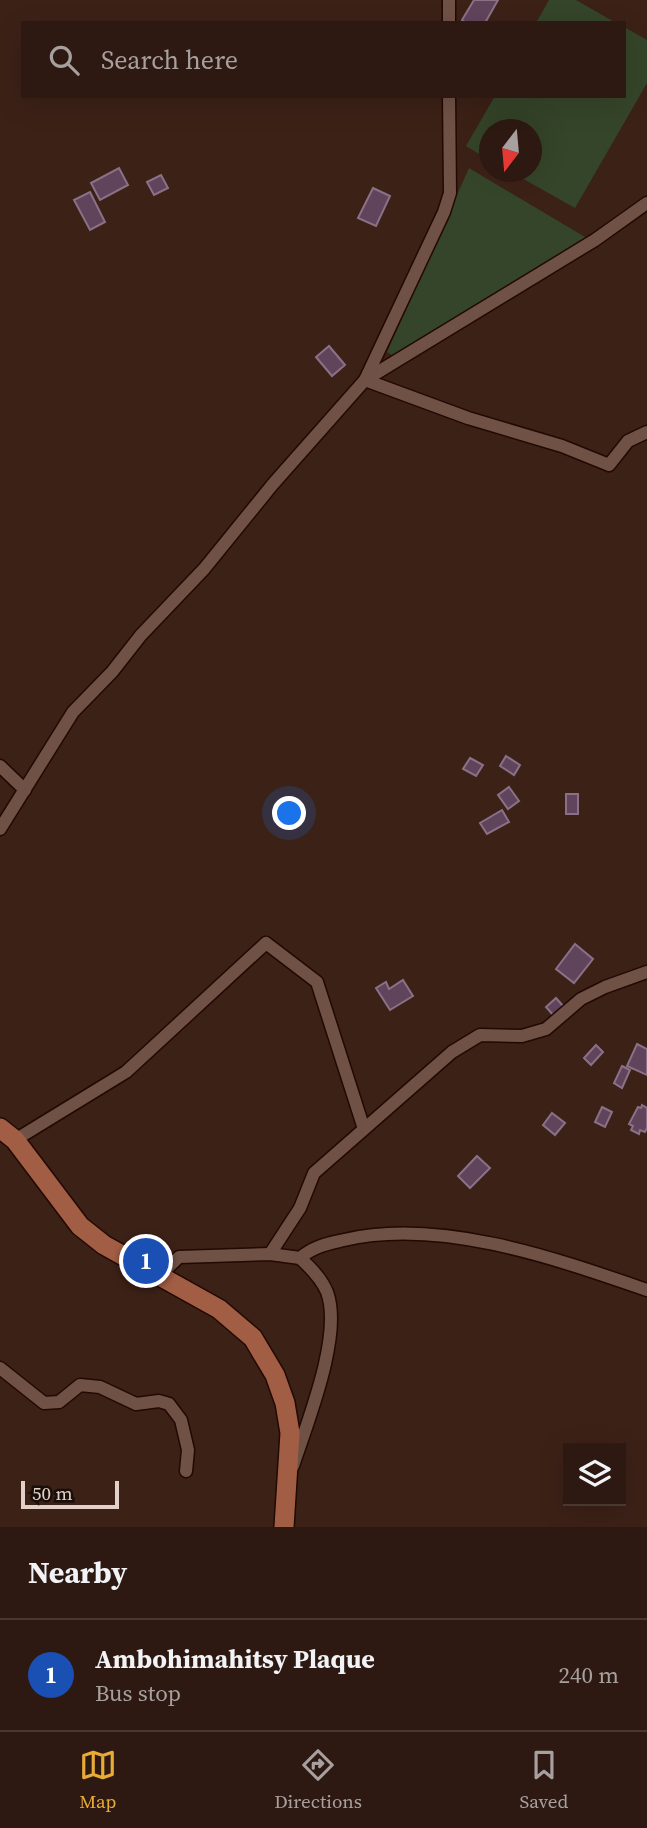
<!DOCTYPE html>
<html lang="en">
<head>
<meta charset="utf-8">
<style>
  body { margin:0; font-family:"Source Serif 4",serif; background:#35221a; color:#f1f3f6 }
  .controls { position:absolute; right:21px; bottom:21px; display:grid; overflow:hidden; border-radius:0px; box-shadow:0 7px 28px #0002 }
  .controls button { width:63px; height:63px; display:grid; place-items:center; padding:0; border:0; border-bottom:2px solid #483831; background:#2d1911; color:#f1f3f6; font:35px sans-serif }
  .compass { position:absolute; left:479px; top:119px; width:63px; height:63px; border-radius:50%; background:#2d1911; box-shadow:0 7px 28px #0002; rotate:196deg }
  .scale { position:absolute; left:21px; bottom:18px; width:98px; box-sizing:border-box; padding-left:7px; border:4px solid #e2d0c9; border-top:0; font-size:19px; line-height:24px; white-space:nowrap; color:#e2d0c9; -webkit-text-stroke:5px #1a0e0a; paint-order:stroke }
  .you { position:absolute; left:290px; top:814px; width:24px; height:24px; margin:-18px; border:5px solid #fff; border-radius:50%; background:#1a73e8; box-shadow:0 0 0 10px #1a73e833 }
  .badge { display:grid; place-items:center; width:46px; height:46px; border-radius:50%; background:#e8ab37; color:#fff; font-size:23px; font-weight:700 }
  .pin { position:absolute; translate:-50% -50%; border:4px solid #fff; box-shadow:0 2px 7px #0006 }
  .list { margin:0; padding:0; list-style:none }
  h2 { display:flex; justify-content:space-between; align-items:center; height:91px; margin:0; padding:0 28px; font-size:30px }
  h2 small { font-size:23px; font-weight:400; color:#a7a09f }
  .list li { display:grid; grid-template-columns:46px 1fr auto; gap:21px; align-items:center; box-sizing:border-box; height:112px; padding:0 28px; border-top:2px solid #483831 }
  .list b { display:block; font-size:26px; white-space:nowrap }
  .list p { margin:0; font-size:23px; white-space:nowrap; color:#a7a09f }
  .list em { font-size:23px; font-style:normal; color:#a7a09f }
  .icon { flex:none; width:38px; height:38px; fill:none; stroke:currentColor; stroke-width:2; stroke-linecap:round; stroke-linejoin:round }
  .map { position:relative; flex:none; width:647px; height:1527px; overflow:hidden }
  .search { position:absolute; background:#2d1911; box-shadow:0 7px 28px #0002; left:21px; right:21px; top:21px; height:77px; display:flex; align-items:center; gap:18px; box-sizing:border-box; padding:0 24px; border-radius:0px; color:#a7a09f; font-size:26px }
  .sheet { height:203px; background:#2d1911 }
  nav { display:flex; justify-content:space-around; align-items:center; box-sizing:border-box; height:98px; border-top:2px solid #483831; background:#2d1911; font-size:19px; color:#a7a09f }
  nav a { display:grid; justify-items:center; gap:4px }
  nav .on { color:#e8ab37 }
  .map>svg:first-child { display:block }
  .green { fill:#354529 }
  .building { fill:#60445c; stroke:#8b7187; stroke-width:2 }
  .lines { fill:none; stroke-linecap:round; stroke-linejoin:round }
  .minor-casing { stroke:#220903; stroke-width:15 }
  .primary-casing { stroke:#220903; stroke-width:22 }
  .minor { stroke:#705146; stroke-width:12 }
  .primary { stroke:#a25e45; stroke-width:19 }
</style>
</head>
<body>
<div class="map">
<svg width="647" height="1527" viewBox="0 0 647 1527">
  <rect width="100%" height="100%" fill="#3c2117"/>
  <g class="green">
    <path d="M549 0H576L616 23H536Z"/>
    <path d="M624 27 647 40V83L575 208 511 172H532V130H490L489 160 466 146 495 96H624Z"/>
    <path d="M469 168 590 240 397 358 387 352Z"/>
  </g>
  <g class="building">
    <path d="M474 0H498L485 23H466L462 20Z"/>
    <path d="M119 168 128 185 100 200 91 183Z"/>
    <path d="M161 175 168 188 154 195 147 182Z"/>
    <path d="M373 188 390 196 376 226 358 218Z"/>
    <path d="M90 192 105 222 90 230 74 200Z"/>
    <path d="M329 346 345 365 332 376 316 357Z"/>
    <path d="M506 756 520 765 514 775 500 766Z"/>
    <path d="M470 758 483 765 476 776 463 769Z"/>
    <path d="M509 787 519 801 508 809 498 795Z"/>
    <rect x="566" y="794" width="12" height="20"/>
    <path d="M502 810 509 822 487 834 480 823Z"/>
    <path d="M575 944 593 959 574 983 556 969Z"/>
    <path d="M403 980 413 996 390 1010 376 988 386 982 389 989Z"/>
    <path d="M556 998 564 1007 554 1016 546 1007Z"/>
    <path d="M637 1044 647 1049V1075L627 1066Z"/>
    <path d="M596 1045 603 1052 591 1065 584 1058Z"/>
    <path d="M622 1066 630 1070 622 1088 614 1083Z"/>
    <path d="M642 1105 647 1108V1128L645 1132 640 1130 639 1134 631 1130 633 1126 629 1124 638 1107 641 1108Z"/>
    <path d="M602 1107 612 1112 605 1127 595 1122Z"/>
    <path d="M552 1113 565 1123 555 1135 543 1125Z"/>
    <path d="M477 1156 490 1168 470 1188 458 1176Z"/>
  </g>
  <g class="lines">
    <g class="minor-casing">
      <g id="minor">
        <path d="M449 23V0"/>
        <path d="M365 380 595 240 647 203"/>
        <path d="M365 380 468 418 562 446 609 465 628 441 647 432"/>
        <path d="M0 766 25 790"/>
        <path d="M0 829 73 712 112 672 141 635 204 569 273 484 365 380 444 212 450 193 449 96"/>
        <path d="M15 1140 126 1072 266 943 317 982 364 1129"/>
        <path d="M270 1254 300 1208 314 1173 452 1052 480 1035 522 1036 546 1029 581 999 605 987 647 972"/>
        <path d="M159 1276 179 1257 270 1254 300 1258C314 1246 327 1244 344 1240 439 1217 557 1259 647 1290"/>
        <path d="M0 1368 44 1403 59 1402 80 1385 100 1387 136 1404 159 1401 169 1404 181 1420 188 1450 186 1471"/>
        <path d="M293 1466C307 1423 343 1335 327 1292 321 1278 311 1268 300 1258"/>
      </g>
    </g>
    <g class="primary-casing">
      <path id="primary" d="M0 1128 15 1140 80 1226 104 1245 219 1309 253 1338 275 1375 285 1403 290 1433 284 1527"/>
    </g>
    <use href="#minor" class="minor"/>
    <use href="#primary" class="primary"/>
  </g>
</svg>
<div class="controls">
<button><svg class="icon" aria-label="layers" viewBox="0 0 24 24"><path d="M12 4l9 5-9 5-9-5zM3 14l9 5 9-5"/></svg></button>
</div>
<svg class="compass" viewBox="-18 -18 36 36"><path d="M0-13l5 13h-10z" fill="#e53935"/><path d="M0 13l5-13h-10z" fill="#a7a09f"/></svg>
<div class="scale">50 m</div>
<div class="you"></div>
<div class="pin badge" style="left:146px;top:1261px;background:#1a4fb4">1</div>
<div class="search"><svg class="icon" aria-label="search" viewBox="0 0 24 24"><circle cx="10" cy="10" r="6"/><path d="M15 15l6 6"/></svg>Search here</div>
</div>
<section class="sheet">
<h2>Nearby<small></small></h2>
<ul class="list">
<li><span class="badge" style="background:#1a4fb4">1</span><div><b>Ambohimahitsy Plaque</b><p>Bus stop</p></div><em>240 m</em></li>
</ul>
</section>
<nav>
<a class="on"><svg class="icon" aria-label="map" viewBox="0 0 24 24"><path d="M3 6l6-2 6 2 6-2v14l-6 2-6-2-6 2zM9 4v14M15 6v14"/></svg>Map</a>
<a><svg class="icon" aria-label="directions" viewBox="0 0 24 24"><path d="M12 3l9 9-9 9-9-9zM9 14v-3h6M13 9l2 2-2 2"/></svg>Directions</a>
<a><svg class="icon" aria-label="saved" viewBox="0 0 24 24"><path d="M7 4h10v16l-5-4-5 4z"/></svg>Saved</a>
</nav>
</body>
</html>
